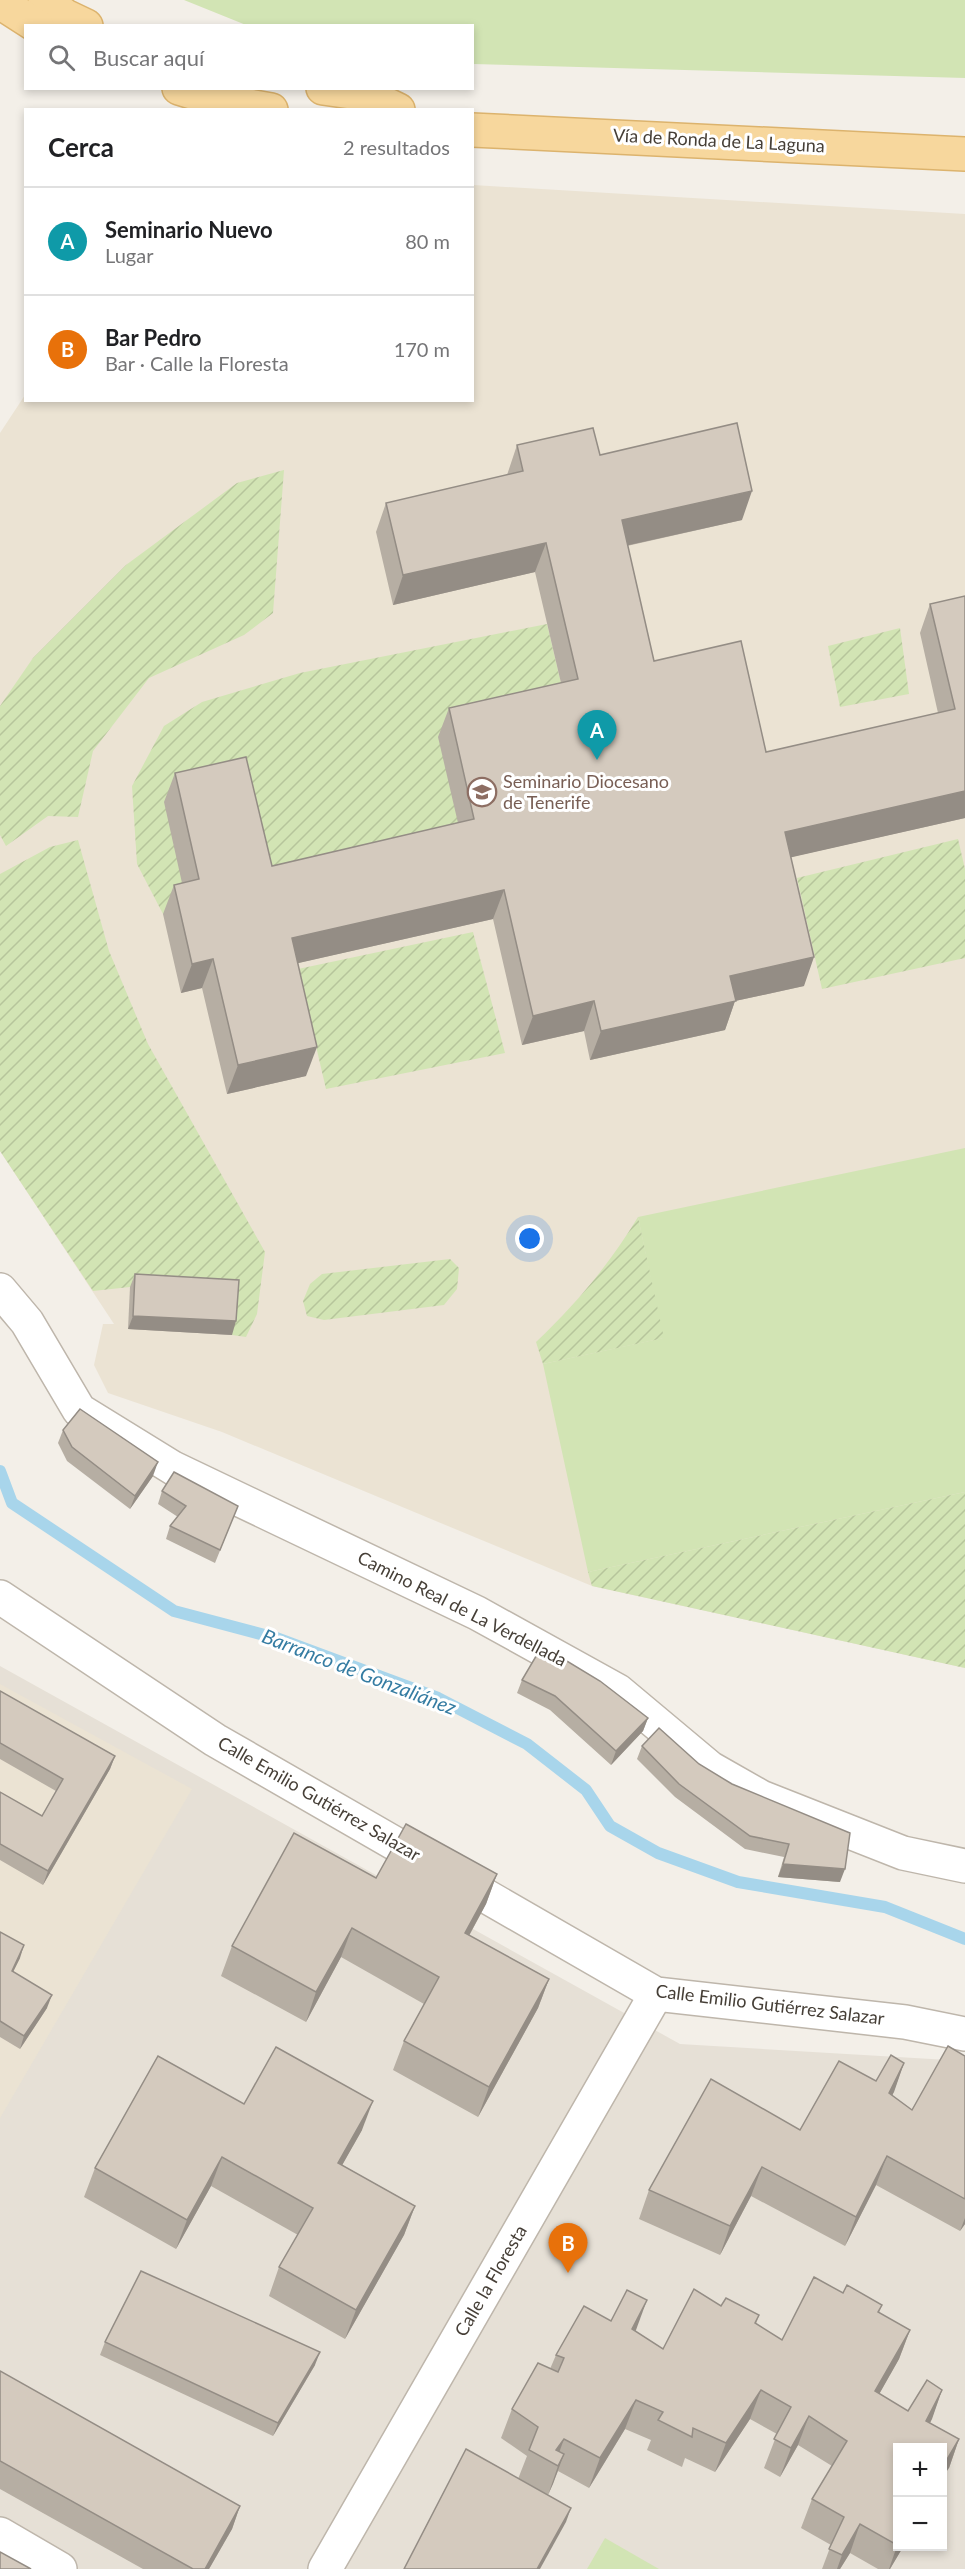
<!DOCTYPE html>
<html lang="es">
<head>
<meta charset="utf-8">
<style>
  body { margin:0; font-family:Lato,sans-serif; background:#f2f2f2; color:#202124 }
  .controls { position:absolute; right:18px; bottom:18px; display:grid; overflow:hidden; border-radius:0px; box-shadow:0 3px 9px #0003 }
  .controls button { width:54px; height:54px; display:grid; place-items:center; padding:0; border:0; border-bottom:2px solid #e0e0e0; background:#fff; color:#202124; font:30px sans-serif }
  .you { position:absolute; left:530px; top:1239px; width:21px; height:21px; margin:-15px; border:4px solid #fff; border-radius:50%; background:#1a73e8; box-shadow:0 0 0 9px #1a73e833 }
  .badge { display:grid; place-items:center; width:39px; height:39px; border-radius:50%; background:#1a73e8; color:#fff; font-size:20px; font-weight:700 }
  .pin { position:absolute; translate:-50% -50px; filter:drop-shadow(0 2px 3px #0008) }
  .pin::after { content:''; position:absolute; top:32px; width:21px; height:18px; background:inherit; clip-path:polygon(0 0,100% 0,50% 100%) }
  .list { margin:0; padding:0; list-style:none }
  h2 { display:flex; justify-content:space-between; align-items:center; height:78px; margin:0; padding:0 24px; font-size:26px }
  h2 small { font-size:20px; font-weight:400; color:#757577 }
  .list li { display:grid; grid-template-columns:39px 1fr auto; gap:18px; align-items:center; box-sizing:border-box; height:108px; padding:0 24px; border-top:2px solid #e0e0e0 }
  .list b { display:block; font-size:22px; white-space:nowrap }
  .list p { margin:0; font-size:20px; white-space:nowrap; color:#757577 }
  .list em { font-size:20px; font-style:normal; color:#757577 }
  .icon { flex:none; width:33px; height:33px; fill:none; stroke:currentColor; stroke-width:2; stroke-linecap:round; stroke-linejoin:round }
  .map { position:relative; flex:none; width:965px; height:2569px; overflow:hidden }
  .search { position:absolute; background:#fff; box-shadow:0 3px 9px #0003; left:24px; top:24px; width:450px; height:66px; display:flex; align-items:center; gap:15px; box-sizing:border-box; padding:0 21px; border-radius:0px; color:#757577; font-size:22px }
  .panel { position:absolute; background:#fff; box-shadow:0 3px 9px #0003; left:24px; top:108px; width:450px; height:294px; border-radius:0px }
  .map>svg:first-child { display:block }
  .residential { fill:#e6e0d6; fill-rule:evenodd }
  .education { fill:#ebe3d3 }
  .green { fill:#d2e4b4 }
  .garden { fill:url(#garden-furrows) }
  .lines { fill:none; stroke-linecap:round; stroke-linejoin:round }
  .stream { stroke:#a8d5eb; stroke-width:12 }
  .minor-casing { stroke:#beb6ab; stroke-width:36 }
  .primary-casing { stroke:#dcb36d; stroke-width:36 }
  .minor { stroke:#fff; stroke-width:33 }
  .primary { stroke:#f7d79d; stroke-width:33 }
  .wall { fill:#b6aea3 }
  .shaded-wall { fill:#948d85 }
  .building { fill:#d4cabe; stroke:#948d85; stroke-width:1.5 }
  .labels { text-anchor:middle; stroke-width:6; stroke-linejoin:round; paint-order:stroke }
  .street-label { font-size:18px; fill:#463f37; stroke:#fff }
  .education-label { font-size:18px; fill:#785e54; stroke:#fff; text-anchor:start }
  .water-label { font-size:20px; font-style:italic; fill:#357ca2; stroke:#fff }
</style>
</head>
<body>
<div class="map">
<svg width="965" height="2569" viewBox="0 0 965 2569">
  <defs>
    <pattern id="garden-furrows" width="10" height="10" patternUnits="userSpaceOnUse" patternTransform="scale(1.5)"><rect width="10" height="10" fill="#d2e4b4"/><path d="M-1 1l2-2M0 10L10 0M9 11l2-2" fill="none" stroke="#b6c59b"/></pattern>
  </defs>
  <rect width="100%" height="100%" fill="#f3efe8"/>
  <path class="residential" d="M0 1666 680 2044 965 2061V2569H0ZM898 2448H942V2546H898Z"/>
  <g class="education">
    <path d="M473 185 965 214V1668L592 1586 222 1432 108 1393 94 1365 103 1324H114L0 1151V433L25 395 26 400H472Z"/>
    <path d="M0 1684 192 1789 0 2118Z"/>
  </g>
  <g class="green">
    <path d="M184 0H965V78L473 64 472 26 246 25Z"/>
    <path d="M965 1148V1492L588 1572 543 1364 663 1338 638 1217Z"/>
    <path d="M605 2538 659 2569H587Z"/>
  </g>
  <g class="garden">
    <path d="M284 470 273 613 244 635 149 678 93 751 78 817 48 816 6 846 0 835V706L33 658 126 565 237 483Z"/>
    <path d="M547 624 567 708 464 848 163 914 137 864 132 786 164 726 202 702 300 673Z"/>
    <path d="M900 628 909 694 840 707 828 646Z"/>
    <path d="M958 839 965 869V958L822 989 797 878Z"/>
    <path d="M78 840 109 951 148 1044 265 1252 257 1314 246 1337 232 1335 234 1293 130 1287 93 1291 0 1151V874L50 847Z"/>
    <path d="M473 932 505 1053 326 1089 298 969Z"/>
    <path d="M638 1217 664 1338 543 1364 536 1342C577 1303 608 1266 638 1217Z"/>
    <path d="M450 1259 459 1268 457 1289 444 1305 324 1320 307 1316 303 1301 310 1284 322 1274Z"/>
    <path d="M965 1492V1668L592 1586 588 1572Z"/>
  </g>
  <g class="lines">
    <path class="stream" d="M0 1471 12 1503 174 1611 276 1638 438 1698 527 1744 586 1790 610 1826 658 1853 738 1882 885 1907 965 1939"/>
    <g class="minor-casing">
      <g id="minor">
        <path d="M0 1290 27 1322 79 1410 173 1468 477 1613 618 1691 710 1768 761 1797 903 1853 965 1866"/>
        <path d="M0 1597 215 1740 656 1994 905 2022 965 2034"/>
        <path d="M0 2534 60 2569"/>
        <path d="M325 2569 656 1994"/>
      </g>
    </g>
    <g class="primary-casing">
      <g id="primary">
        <path d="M45 0 65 16 86 26"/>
        <path d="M0 2 37 26"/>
        <path d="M179 88 221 101 271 110"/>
        <path d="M323 88 365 94 398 110"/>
        <path d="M472 130 965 154"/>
      </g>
    </g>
    <use href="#minor" class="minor"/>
    <use href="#primary" class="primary"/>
  </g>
  <g class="wall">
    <path d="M517 445 600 455 742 520 627 546 654 661 766 752 938 713 920 633 930 604 965 596V819V818L791 857 804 986 735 1001 725 1030 590 1060 584 1031 522 1045 493 919 298 963 306 1076 227 1094 202 988 181 993 163 914 174 885 182 883 164 802 175 773 272 866 458 823 438 737 449 708 561 683 535 572 393 605 376 532 386 503 507 475Z"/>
    <path d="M135 1274 232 1335 128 1329 130 1287Z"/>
    <path d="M63 1430 153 1476 130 1509 67 1461 58 1443Z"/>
    <path d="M162 1491 238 1506 215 1563 166 1539 170 1526 178 1517 158 1504Z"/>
    <path d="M522 1680 648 1718 643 1731 611 1765 550 1710 517 1693Z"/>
    <path d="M0 1691 115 1756 110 1769 43 1885 0 1860V1792L42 1816 56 1791 0 1759Z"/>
    <path d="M642 1746 699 1764 840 1882 778 1877 784 1857 745 1849 675 1797 637 1759Z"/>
    <path d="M497 1874 486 1904 469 1936 549 1979 538 2008 478 2117 393 2070 404 2041 424 2004 341 1957 306 2022 221 1976 232 1946 376 1878Z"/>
    <path d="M0 1932 20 1958 13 1972 47 2008 20 2049 0 2037Z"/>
    <path d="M965 2056V2224L960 2231 876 2185 845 2246 751 2196 720 2255 639 2219 649 2190 800 2130 904 2063 892 2096 912 2110Z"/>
    <path d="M244 2104 362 2130 342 2165 415 2206 404 2235 345 2339 269 2296 279 2267 298 2235 211 2186 176 2249 84 2197 95 2168Z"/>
    <path d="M843 2293 882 2305 879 2313 910 2330 899 2359 879 2394 908 2411 942 2390 930 2423 959 2439 949 2468 897 2448V2547H903L890 2569H878L850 2553 840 2569H822L831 2545 801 2528 812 2499 832 2466 798 2445 780 2477 764 2468 777 2434 750 2419 715 2472 685 2458 682 2467 647 2450 651 2440 625 2429 589 2488 558 2471 548 2495 524 2482 566 2522 518 2479 527 2456 501 2438 512 2409 550 2369 556 2355 611 2321 635 2331 663 2349 721 2306 759 2315 756 2324 782 2340Z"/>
    <path d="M105 2342 315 2365 273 2436 100 2355Z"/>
    <path d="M0 2371 240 2506 232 2529 209 2569H143L0 2489Z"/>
  </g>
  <g class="shaded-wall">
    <path d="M752 491 742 520 611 549 622 520Z"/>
    <path d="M546 543 535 572 393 605 403 575Z"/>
    <path d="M965 791V818L775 861 785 832Z"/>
    <path d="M504 890 493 919 281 967 292 938Z"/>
    <path d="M814 957 804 986 735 1001 725 1030 590 1060 601 1031 730 976Z"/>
    <path d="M213 959 202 988 181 993 192 964Z"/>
    <path d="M594 1001 584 1031 522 1045 533 1016Z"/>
    <path d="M317 1047 306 1076 227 1094 238 1065Z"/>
    <path d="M133 1316 236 1321 232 1335 128 1329Z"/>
    <path d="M158 1462 153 1476 130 1509 135 1496Z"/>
    <path d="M648 1718 643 1731 611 1765 616 1751Z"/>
    <path d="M115 1756 110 1769 43 1885 48 1871Z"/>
    <path d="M783 1864 845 1869 840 1882 778 1877Z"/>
    <path d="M497 1874 486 1904 454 1963 465 1933Z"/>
    <path d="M352 1928 341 1957 306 2022 316 1992Z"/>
    <path d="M24 1945 20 1958 7 1984 12 1971Z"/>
    <path d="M549 1979 538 2008 478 2117 489 2087Z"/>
    <path d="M52 1995 47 2008 20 2049 24 2036Z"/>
    <path d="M904 2063 894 2092 878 2122 889 2093Z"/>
    <path d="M373 2101 362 2130 327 2192 338 2163Z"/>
    <path d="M887 2156 876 2185 845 2246 856 2217Z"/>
    <path d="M222 2157 211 2186 176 2249 187 2220Z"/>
    <path d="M762 2167 751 2196 720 2255 730 2226Z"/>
    <path d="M415 2206 404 2235 345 2339 356 2310Z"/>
    <path d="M965 2218V2224L960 2231Z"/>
    <path d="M647 2300 636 2330 621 2358 632 2329Z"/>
    <path d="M910 2330 899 2359 864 2421 875 2391Z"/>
    <path d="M320 2352 315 2365 273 2436 278 2423Z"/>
    <path d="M761 2390 750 2419 715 2472 726 2443Z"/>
    <path d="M942 2390 932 2419 917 2448 926 2421Z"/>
    <path d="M636 2400 625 2429 589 2488 600 2458Z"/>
    <path d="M809 2416 798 2445 780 2477 791 2448Z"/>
    <path d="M564 2439 555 2464 556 2450Z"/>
    <path d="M959 2439 949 2468 942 2478V2468Z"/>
    <path d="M564 2454 553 2484 548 2495 558 2466Z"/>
    <path d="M240 2506 232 2529 209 2569H205Z"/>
    <path d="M571 2508 566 2522 540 2569H537Z"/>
    <path d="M860 2524 850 2553 840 2569H837L842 2555Z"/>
    <path d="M897 2546V2547H903L890 2569H889Z"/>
  </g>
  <g class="building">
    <path d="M737 423 752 491 622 520 654 661 741 641 766 752 955 709 930 604 965 596V791L785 832 814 957 730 976 736 1001 601 1031 594 1001 533 1016 504 890 292 938 317 1047 238 1065 213 959 192 964 174 885 199 879 175 773 246 757 272 866 474 819 449 708 578 679 546 543 403 575 386 503 523 471 517 445 593 428 600 455Z"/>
    <path d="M135 1274 239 1280 236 1321 133 1316Z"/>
    <path d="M80 1409 158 1462 135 1496 72 1447 63 1430Z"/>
    <path d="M174 1472 238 1506 220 1550 170 1526 186 1506 162 1491Z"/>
    <path d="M542 1646 600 1681 648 1718 616 1751 555 1696 522 1680Z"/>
    <path d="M0 1691 115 1756 48 1871 0 1844V1792L42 1816 63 1779 0 1743Z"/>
    <path d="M659 1728 699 1764 732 1784 850 1833 845 1869 783 1864 789 1844 750 1836 679 1784 642 1746Z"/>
    <path d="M406 1824 497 1874 465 1933 549 1979 489 2087 404 2041 439 1977 352 1928 316 1992 232 1946 294 1833 376 1878Z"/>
    <path d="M0 1932 24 1945 12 1971 52 1995 24 2036 0 2021Z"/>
    <path d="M948 2046 965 2056V2199L887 2156 856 2217 762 2167 730 2226 649 2190 711 2079 800 2130 839 2061 876 2081 891 2055 904 2063 889 2093 912 2110Z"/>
    <path d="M276 2047 373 2101 338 2163 415 2206 356 2310 279 2267 313 2208 222 2157 187 2220 95 2168 158 2056 244 2104Z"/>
    <path d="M141 2271 320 2352 278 2423 105 2342Z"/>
    <path d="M814 2277 843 2293 847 2285 882 2305 878 2312 910 2330 875 2391 908 2411 927 2380 942 2390 926 2421 959 2439 942 2468V2448H897V2545L860 2524 842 2555 829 2549 844 2517 812 2499 847 2441 809 2416 791 2448 774 2439 791 2407 761 2390 726 2443 693 2428 692 2437 658 2420 663 2412 636 2400 600 2458 564 2439 556 2450 564 2454 558 2466 529 2450 538 2427 512 2409 538 2363 558 2372 564 2358 556 2355 584 2306 611 2321 627 2290 647 2300 632 2329 663 2349 694 2289 721 2306 726 2298 759 2315 755 2323 782 2340Z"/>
    <path d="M0 2371 240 2506 205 2569H193L0 2461Z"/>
    <path d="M466 2449 571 2508 537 2569H404Z"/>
    <path d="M0 2552 31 2569H0Z"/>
  </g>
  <defs>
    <g id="university-ring" transform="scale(1.5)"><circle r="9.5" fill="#fff" stroke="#8d6e63" stroke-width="1.5"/><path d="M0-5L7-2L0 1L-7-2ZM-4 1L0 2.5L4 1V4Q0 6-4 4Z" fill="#8d6e63"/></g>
  </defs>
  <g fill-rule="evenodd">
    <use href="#university-ring" x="482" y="792"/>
  </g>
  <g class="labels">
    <g class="street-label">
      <text transform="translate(719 141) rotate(3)" y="6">Vía de Ronda de La Laguna</text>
      <text transform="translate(462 1609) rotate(27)" y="6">Camino Real de La Verdellada</text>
      <text transform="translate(319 1799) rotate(30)" y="6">Calle Emilio Gutiérrez Salazar</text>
      <text transform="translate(770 2005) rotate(7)" y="6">Calle Emilio Gutiérrez Salazar</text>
      <text transform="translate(491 2281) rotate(-60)" y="6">Calle la Floresta</text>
    </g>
    <g class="education-label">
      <text x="503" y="788">Seminario Diocesano<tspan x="503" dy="21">de Tenerife</tspan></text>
    </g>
    <g class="water-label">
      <text transform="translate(359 1672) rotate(21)" y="7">Barranco de Gonzaliánez</text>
    </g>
  </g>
</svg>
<div class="controls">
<button>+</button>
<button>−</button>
</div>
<div class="you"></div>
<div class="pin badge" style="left:597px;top:760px;background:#0f9aa8">A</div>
<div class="pin badge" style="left:568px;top:2273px;background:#e8710a">B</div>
<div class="search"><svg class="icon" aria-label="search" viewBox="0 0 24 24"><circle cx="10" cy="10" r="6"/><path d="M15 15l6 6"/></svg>Buscar aquí</div>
<section class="panel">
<h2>Cerca<small>2 resultados</small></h2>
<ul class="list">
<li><span class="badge" style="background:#0f9aa8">A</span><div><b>Seminario Nuevo</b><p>Lugar</p></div><em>80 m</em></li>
<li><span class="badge" style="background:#e8710a">B</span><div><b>Bar Pedro</b><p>Bar · Calle la Floresta</p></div><em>170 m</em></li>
</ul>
</section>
</div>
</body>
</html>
